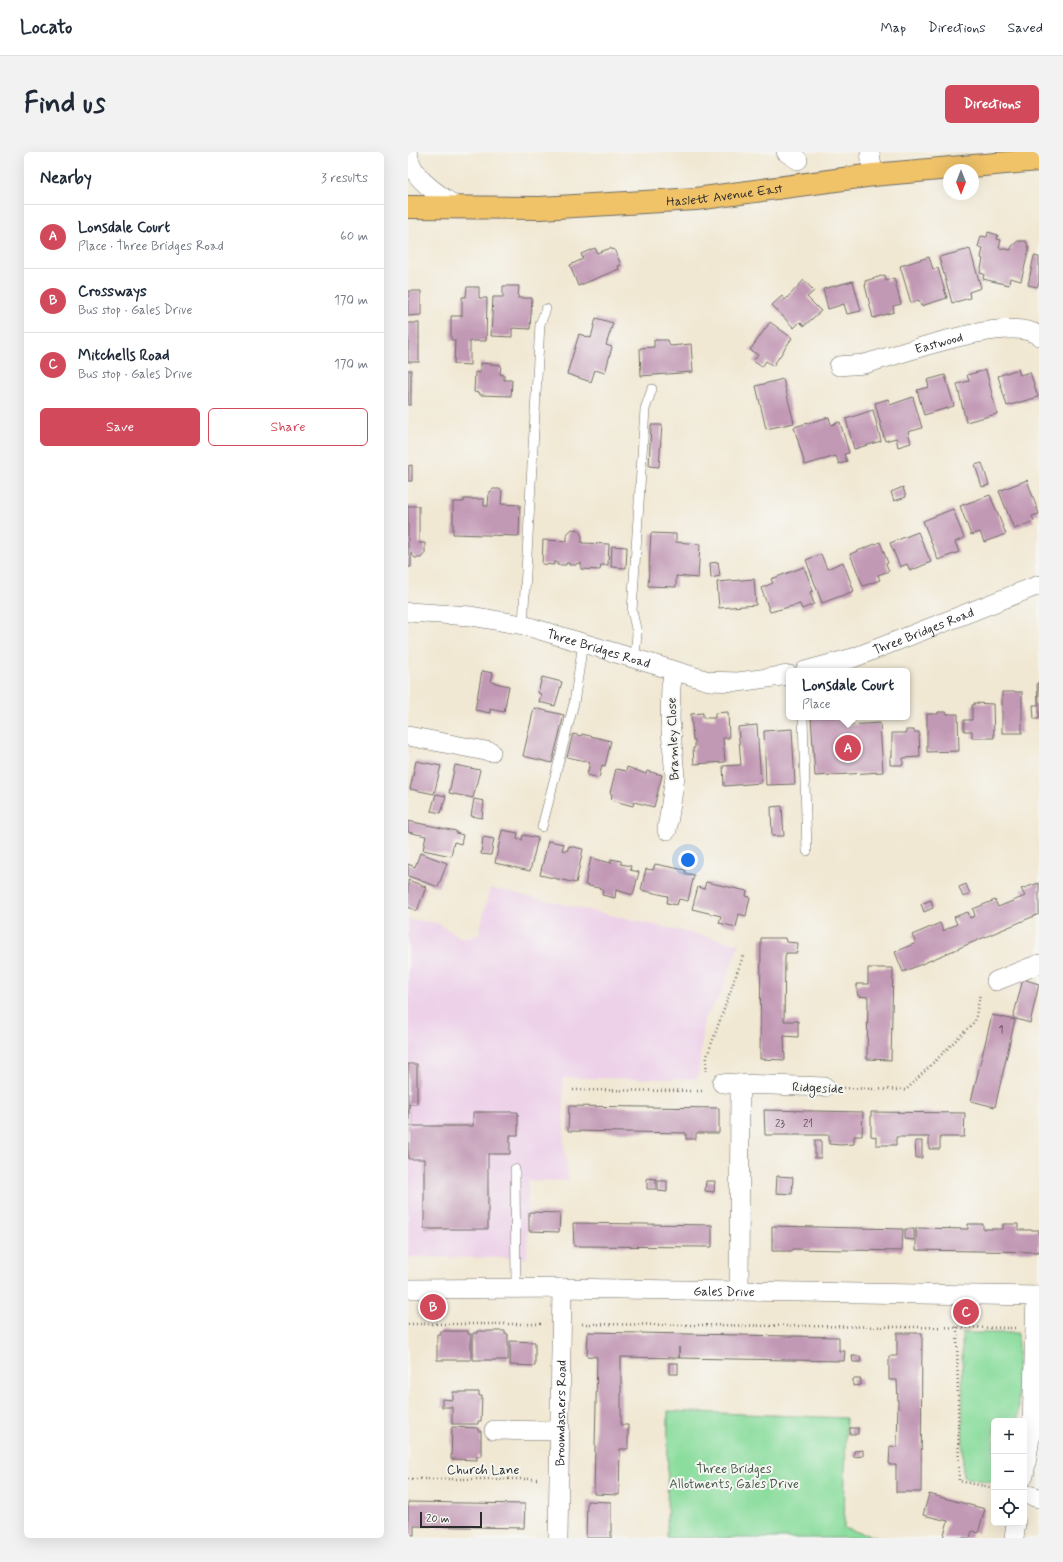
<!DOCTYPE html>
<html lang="en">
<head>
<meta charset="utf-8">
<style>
  body { margin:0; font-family:Mynerve,sans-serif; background:#f2f2f3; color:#1f2937 }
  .controls { position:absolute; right:12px; bottom:12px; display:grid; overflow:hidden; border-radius:6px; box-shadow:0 4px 16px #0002 }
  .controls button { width:36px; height:36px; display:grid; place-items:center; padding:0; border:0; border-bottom:1px solid #e0e1e3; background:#fff; color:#1f2937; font:20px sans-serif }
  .compass { position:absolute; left:535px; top:12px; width:36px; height:36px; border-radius:50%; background:#fff; box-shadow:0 4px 16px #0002; rotate:180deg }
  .scale { position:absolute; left:12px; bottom:10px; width:62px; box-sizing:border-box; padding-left:4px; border:2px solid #2b2b2b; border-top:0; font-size:11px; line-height:14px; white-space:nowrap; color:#2b2b2b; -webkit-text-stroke:3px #f6f6f2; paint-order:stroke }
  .you { position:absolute; left:280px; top:708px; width:14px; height:14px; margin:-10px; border:3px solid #fff; border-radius:50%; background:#1a73e8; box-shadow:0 0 0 6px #1a73e833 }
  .badge { display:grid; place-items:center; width:26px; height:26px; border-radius:50%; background:#d1495b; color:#fff; font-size:13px; font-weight:700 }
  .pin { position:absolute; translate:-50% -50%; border:2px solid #fff; box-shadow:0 1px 4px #0006 }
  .popup { position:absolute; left:378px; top:516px; width:124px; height:52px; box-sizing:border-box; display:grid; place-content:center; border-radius:6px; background:#fff; filter:drop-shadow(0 1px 3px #0005); font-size:13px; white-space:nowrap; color:#747a83 }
  .popup b { font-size:15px; color:#1f2937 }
  .popup::after { content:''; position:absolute; left:50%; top:100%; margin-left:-8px; border:8px solid transparent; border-top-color:#fff }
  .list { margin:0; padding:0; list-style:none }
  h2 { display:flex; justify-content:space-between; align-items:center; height:52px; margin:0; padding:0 16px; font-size:17px }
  h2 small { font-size:13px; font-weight:400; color:#747a83 }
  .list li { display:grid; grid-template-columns:26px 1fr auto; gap:12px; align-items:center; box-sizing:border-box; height:64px; padding:0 16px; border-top:1px solid #e0e1e3 }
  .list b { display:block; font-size:15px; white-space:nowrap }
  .list p { margin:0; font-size:13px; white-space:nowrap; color:#747a83 }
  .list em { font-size:13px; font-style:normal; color:#747a83 }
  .actions { display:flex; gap:8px; padding:12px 16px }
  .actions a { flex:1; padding:9px 0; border:1px solid #d1495b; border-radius:6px; text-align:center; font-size:14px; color:#d1495b }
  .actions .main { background:#d1495b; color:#fff }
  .icon { flex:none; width:22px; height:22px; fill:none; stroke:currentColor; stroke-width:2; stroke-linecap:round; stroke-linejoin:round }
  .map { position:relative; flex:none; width:631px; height:1386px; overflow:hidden; border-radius:6px }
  header { display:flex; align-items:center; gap:24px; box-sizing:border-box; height:56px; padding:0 20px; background:#fff; border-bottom:1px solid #e0e1e3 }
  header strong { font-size:19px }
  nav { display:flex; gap:22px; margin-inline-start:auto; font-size:14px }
  .intro { display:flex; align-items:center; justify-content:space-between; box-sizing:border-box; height:96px; padding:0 24px }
  h1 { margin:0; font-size:28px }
  .button { padding:10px 18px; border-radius:6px; background:#d1495b; color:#fff; font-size:14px; font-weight:700 }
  main { display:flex; gap:24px; padding:0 24px }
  aside { flex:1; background:#fff; border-radius:6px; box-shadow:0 4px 16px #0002 }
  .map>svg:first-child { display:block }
  .built { fill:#edd1e9 }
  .green { fill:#8bdd9e; stroke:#5b8464 }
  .building { fill:#c299b5 }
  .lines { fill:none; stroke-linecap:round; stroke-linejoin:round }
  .lane-casing { stroke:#706d66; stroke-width:10 }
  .street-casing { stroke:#706d66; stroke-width:20 }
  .primary-casing { stroke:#706d66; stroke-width:24 }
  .path { stroke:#706d66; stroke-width:2.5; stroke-dasharray:1 3; stroke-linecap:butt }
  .lane { stroke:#fff; stroke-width:9 }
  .street { stroke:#fff; stroke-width:19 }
  .primary { stroke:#f0c369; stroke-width:22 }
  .labels { text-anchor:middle; stroke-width:4; stroke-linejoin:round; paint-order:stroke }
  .number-label { font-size:11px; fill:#51464e }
  .street-label { font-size:13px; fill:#2b2b2b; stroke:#f6f6f2 }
  .park-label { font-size:13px; fill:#435848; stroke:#f6f6f2 }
</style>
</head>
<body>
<header>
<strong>Locato</strong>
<nav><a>Map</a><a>Directions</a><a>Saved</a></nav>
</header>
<div class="intro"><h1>Find us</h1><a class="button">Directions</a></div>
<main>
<aside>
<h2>Nearby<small>3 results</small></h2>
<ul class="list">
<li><span class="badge">A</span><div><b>Lonsdale Court</b><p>Place · Three Bridges Road</p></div><em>60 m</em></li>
<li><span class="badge">B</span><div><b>Crossways</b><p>Bus stop · Gales Drive</p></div><em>170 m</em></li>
<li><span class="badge">C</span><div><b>Mitchells Road</b><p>Bus stop · Gales Drive</p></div><em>170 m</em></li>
</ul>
<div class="actions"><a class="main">Save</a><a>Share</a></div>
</aside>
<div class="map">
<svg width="631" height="1386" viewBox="0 0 631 1386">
  <rect width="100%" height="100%" fill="#f6f6f2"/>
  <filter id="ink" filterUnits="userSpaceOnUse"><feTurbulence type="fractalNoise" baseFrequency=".025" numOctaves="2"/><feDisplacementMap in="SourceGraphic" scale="8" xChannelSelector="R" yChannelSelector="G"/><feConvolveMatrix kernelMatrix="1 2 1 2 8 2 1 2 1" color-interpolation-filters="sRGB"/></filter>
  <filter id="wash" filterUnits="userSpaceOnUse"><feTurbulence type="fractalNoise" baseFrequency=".012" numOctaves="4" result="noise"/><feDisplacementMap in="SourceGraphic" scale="16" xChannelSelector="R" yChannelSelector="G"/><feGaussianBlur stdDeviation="0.9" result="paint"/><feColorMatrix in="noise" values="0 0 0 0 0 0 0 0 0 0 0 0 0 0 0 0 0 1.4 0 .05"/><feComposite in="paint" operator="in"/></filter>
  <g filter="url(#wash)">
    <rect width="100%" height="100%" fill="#f1e8d3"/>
    <path class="built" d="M82 736 331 792 313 842 296 867 290 927 155 926 156 992 161 1028 120 1029 119 1106 0 1105V767L29 771 52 785 62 786 71 782Z"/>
    <g class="green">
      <path d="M554 1181H610V1269H586V1331L555 1325Z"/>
      <path d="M260 1259 438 1266 436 1376 470 1386H259Z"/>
    </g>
    <g id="blocks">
      <g class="building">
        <path d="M580 80 590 83 589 87 593 88 591 96 603 98 604 94 610 89H618L621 97 613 129 602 126 601 133 575 127 576 122 572 121 575 107 573 106 575 96 570 95 573 84 579 85Z"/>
        <path d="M187 96 189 101 203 96 204 98 206 97 213 113 210 114 211 117 170 134 162 113 175 107 173 102Z"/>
        <path d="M562 97 573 136 561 140 562 146 544 151 531 105Z"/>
        <path d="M626 104 631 105V131L629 135 620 133Z"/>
        <path d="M521 105 525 117 530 116 539 146 513 154 511 148 503 151 492 114Z"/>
        <path d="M477 123 478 129 486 126 493 152 485 154 486 160 465 166 457 133H458L457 129Z"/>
        <path d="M396 128 406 139 399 145 413 159 396 174 392 170 386 176 364 153 374 144 377 148Z"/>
        <path d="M445 129 453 159 439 162 436 152 420 157 415 137Z"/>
        <path d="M95 134H111L110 146H124L122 177 104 176V185L83 184 85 145H95Z"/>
        <path d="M59 135H71V146H79L78 189H62V213L46 212 47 188H43V164H54V145H58Z"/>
        <path d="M0 139H13V163L0 164Z"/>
        <path d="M188 166 205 171 198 193 204 195 197 221 187 218 183 230 159 222 171 182 183 186Z"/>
        <path d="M362 170 384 186 365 214 358 209 354 215 345 209 350 203 342 198Z"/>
        <rect x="0" y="171" width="11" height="39"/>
        <path d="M246 188H260L262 194 283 192 285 220 233 224 232 196 246 195Z"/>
        <path d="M72 211 93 213 92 222 96 223V228H104L103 244 72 243V241L66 240 67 220 72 221Z"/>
        <path d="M610 217 612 223 622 220 630 245 599 254 590 224Z"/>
        <rect x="0" y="218" width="3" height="35"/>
        <path d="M578 218 589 262 558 270 549 232 561 229 559 223Z"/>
        <path d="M537 223 546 254 516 263 509 238 521 235 519 228Z"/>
        <path d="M375 227 386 271 358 277 348 234Z"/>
        <path d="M505 245 514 276 500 280 503 291 490 295 488 286 477 289 467 251 480 247 482 253Z"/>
        <path d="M465 258 473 289 446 297 438 267Z"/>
        <path d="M421 265 423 273 432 270 441 301 436 302 439 310 431 312 428 304 397 313 386 275Z"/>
        <path d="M243 273H254L251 315 241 314Z"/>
        <path d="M574 311 581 333 574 335 567 313Z"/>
        <path d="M4 313V329H0V314Z"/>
        <path d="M619 328 631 362 624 364 626 369 606 377 591 339Z"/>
        <path d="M495 335 498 345 486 349 483 340Z"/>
        <path d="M85 337H91L94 339 93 352 112 353 111 384 45 382V350H56V347H76V354H80L81 341Z"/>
        <path d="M582 343 598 382 576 390 572 380 563 383 552 354Z"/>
        <path d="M0 354H11V391H17V401L13 406H7L3 401V415H0Z"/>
        <path d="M545 357 556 386 547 390 551 400 530 408 515 369Z"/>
        <path d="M164 377 171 378 174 384V391L201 392 200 413H193L192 418 173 417V411H169L168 413H161V411H158V413H149V410H146V413L134 412 135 388 159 389V382Z"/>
        <path d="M510 380 523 410 502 419 499 412 492 415 482 391Z"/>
        <path d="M243 381 268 382V390L292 392 290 426 268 424V435L240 434Z"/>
        <path d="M472 390 480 411 478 412 481 419 470 423 472 428 455 434 442 402Z"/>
        <path d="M204 394 219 395 218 416 203 415Z"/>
        <path d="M413 402 419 417 435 410 446 439 414 451 398 408Z"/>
        <path d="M310 410 312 424 303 426 302 411Z"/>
        <path d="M396 415 405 439 402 440 406 452 394 457 392 452 362 460 353 436 365 431 363 427Z"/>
        <path d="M346 427 348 453 311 456 309 430Z"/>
        <path d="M74 519 85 521 83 530 101 534 96 560 82 557V561L67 558Z"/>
        <path d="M134 525 154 530 147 554 131 550 133 542 130 541Z"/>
        <path d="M629 531H631V567H626L625 553H630Z"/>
        <rect x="594" y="540" width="20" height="41"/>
        <path d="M566 551 585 552 586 586H564V579H556V568H564V553H566Z"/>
        <path d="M126 556 156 563 144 611 115 604Z"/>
        <path d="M320 560 321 586H315L317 610 286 612 285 596H287V588H285L283 562 295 561V566H307V561Z"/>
        <path d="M530 560H538L539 562H550L551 599 519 600V562H530Z"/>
        <path d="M403 565H437L438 573 472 571 475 620 407 624Z"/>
        <path d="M349 573 353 631 316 634 315 614 333 613 330 575Z"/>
        <path d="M384 577 387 632 358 633 356 579Z"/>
        <path d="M498 578H506V580H511L512 605 495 606V613H482V605H484V581H498Z"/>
        <path d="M165 582 173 584 174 582 203 589 197 614 194 613 191 626 179 623 182 610 159 605Z"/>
        <path d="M8 609 33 614 26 642 2 637Z"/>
        <path d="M47 613 72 618 65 646 41 641Z"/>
        <path d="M219 615 238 622 239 619 254 623 246 655 226 650 225 654 203 648 204 642 202 641 208 617 218 619Z"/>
        <path d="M28 642 38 644 33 661 23 659Z"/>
        <path d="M66 647 76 649 74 666 63 664Z"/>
        <path d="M374 654 376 684H364L363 655Z"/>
        <path d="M0 669 48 679V681L55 683 53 692 46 690 43 704 15 698 18 684 0 680Z"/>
        <path d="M94 678 110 681 109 687 114 688 115 683 130 686 122 719 87 711Z"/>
        <path d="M75 685 86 687 83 703 73 702Z"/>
        <path d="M140 689 156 692 154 698 159 699 161 694 175 697 168 731 132 723Z"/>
        <path d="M12 701 39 711 30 735 0 724V712L7 715Z"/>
        <path d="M183 706 203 711V707L213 709V712L223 714 222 718 231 720 225 743 208 738 207 746 194 743 195 737 177 733Z"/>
        <path d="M247 712 277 718V721L286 723 280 749 271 747 269 753 259 751 260 744 233 738 238 717 245 718Z"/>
        <path d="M0 728 18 735 9 759 0 755Z"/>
        <path d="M298 730 339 739 338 744 342 745 338 764 331 762 328 775 311 771 313 764 284 757 290 735 296 737Z"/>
        <path d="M631 731V762L495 820 487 800 508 791 504 783 532 771 535 779 549 772 546 765 560 760 562 766 567 764 565 757 587 748 590 755 617 744 613 737Z"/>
        <path d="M558 732 562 742 555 745 551 735Z"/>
        <path d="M523 748 525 756 516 760 513 752Z"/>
        <path d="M353 786H377L378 790 390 791 389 801H378L377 805 376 869H390V885L376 884 377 908 352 907Z"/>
        <path d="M460 816H485L483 908 459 907 460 845 450 844 448 832H460Z"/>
        <path d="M615 827 631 832 622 871 605 866Z"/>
        <path d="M584 863 607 868 587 955 563 949Z"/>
        <path d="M0 912H9V952H1V974H65V960H110V983H102V1002H80V1077H16V1007H0Z"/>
        <path d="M161 954 311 956V981H288V987H278V981L160 979Z"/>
        <path d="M356 958 455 960 454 984H446V992L433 993 421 992V983H357Z"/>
        <path d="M463 960 557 961 556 985H532V997H521V985H488V993H468V985L463 984Z"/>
        <rect x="407" y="988" width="6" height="18"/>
        <path d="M507 989H514V1006H508Z"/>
        <path d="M369 1024 385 1025 384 1042 368 1041Z"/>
        <path d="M239 1026 248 1027V1037H239Z"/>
        <path d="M250 1029H259V1040L250 1039Z"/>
        <path d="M298 1029H307L306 1040 297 1039Z"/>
        <path d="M121 1060 152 1061 151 1080 121 1079Z"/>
        <path d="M165 1071 304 1073V1095L166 1094Z"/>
        <path d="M560 1072H575V1077H595V1072H610V1078H631V1100L508 1098V1076L560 1077Z"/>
        <path d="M364 1074 495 1077 494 1099 385 1097 384 1099H364Z"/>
        <path d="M497 1077H506V1088L497 1087Z"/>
        <path d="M32 1179H60V1182H63V1208H29V1182H32Z"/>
        <path d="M69 1179H97V1182H100V1208H65V1181H69Z"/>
        <path d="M180 1180 431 1185V1199H437L436 1209 271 1206V1195V1206L213 1205V1273H220V1297H212L211 1343 186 1342 189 1205 179 1204Z"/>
        <path d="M489 1181H514L513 1340H488V1313H481L482 1294 489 1295 490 1249 489 1228H481V1204H489Z"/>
        <path d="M102 1189 127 1190V1214L102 1213Z"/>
        <path d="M444 1204H452L453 1210H445Z"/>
        <rect x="261" y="1211" width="9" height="11"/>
        <path d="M445 1227H453V1233L445 1234Z"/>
        <path d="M45 1240H71V1244H74L73 1269H70V1272H44V1255H34V1247L45 1248Z"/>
        <path d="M44 1275 70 1276V1279H73V1304H69V1308L43 1307Z"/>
        <rect x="442" y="1276" width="8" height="6"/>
        <path d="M455 1298V1304L446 1305V1299Z"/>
        <path d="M521 1342 577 1357 570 1381 564 1379 562 1386H535L540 1369 515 1363Z"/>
        <path d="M179 1349 203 1350V1386H178Z"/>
        <path d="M0 1350 117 1352 116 1376 6 1374V1383H0Z"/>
      </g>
    </g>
  </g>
  <g filter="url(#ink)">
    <use href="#blocks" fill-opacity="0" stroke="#706d66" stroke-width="1"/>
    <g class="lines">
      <g class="lane-casing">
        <g id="lane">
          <path d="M115 473 132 172 138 157"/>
          <path d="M227 506 229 481 224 459 237 257 244 237"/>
          <path d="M395 565 399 699"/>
          <path d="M134 675 166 551 175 491"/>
          <path d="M107 1017 108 1136"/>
        </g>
      </g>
      <g class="street-casing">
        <g id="street">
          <path d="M0 0C2 26 28 40 47 54"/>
          <path d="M378 0 390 8"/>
          <path d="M462 0 465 23"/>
          <path id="s1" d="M431 214C439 213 448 213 456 212 492 203 602 161 631 184"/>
          <path id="s2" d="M0 460 63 464 115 473 301 529 330 530 381 523"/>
          <path id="s3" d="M397 519 445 506 631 433"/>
          <path d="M0 584 83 600"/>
          <path d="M259 678 267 625 262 567 263 534 266 520"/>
          <path d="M588 829 631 812"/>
          <path d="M314 931 332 932"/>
          <path id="s4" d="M0 1137 154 1136 631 1144"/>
          <path d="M331 1138 332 932 417 935"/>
          <path d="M86 1278 152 1279"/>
          <path d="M616 1324 624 1273 628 1144"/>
          <path d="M616 1342 631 1346"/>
          <path id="s5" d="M150 1386 154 1136"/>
          <path d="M606 1386 608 1371"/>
        </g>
      </g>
      <g class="primary-casing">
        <g id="primary">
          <path id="s6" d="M0 55 132 56 288 47 465 23 631 8"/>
        </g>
      </g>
      <g class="path">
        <path d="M298 919 299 904 335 804"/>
        <path d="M436 936 498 938 567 869 572 842"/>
        <path d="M165 938 297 939"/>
        <path d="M0 1172H135"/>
        <path d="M174 1172 609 1176"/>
        <path d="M549 1175 551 1329 586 1336"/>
        <path d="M0 1327H132"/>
      </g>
      <use href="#lane" class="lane"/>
      <use href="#street" class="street"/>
      <use href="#primary" class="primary"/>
    </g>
  </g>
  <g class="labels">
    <g class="number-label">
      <text x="593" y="881">1</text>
      <text x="372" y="975">23</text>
      <text x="400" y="975">21</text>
    </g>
    <g class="street-label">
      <text dy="5" stroke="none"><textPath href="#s6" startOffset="317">Haslett Avenue East</textPath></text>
      <text dy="5" stroke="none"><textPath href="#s1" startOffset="103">Eastwood</textPath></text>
      <text dy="5" stroke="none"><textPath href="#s3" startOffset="125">Three Bridges Road</textPath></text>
      <text dy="5" stroke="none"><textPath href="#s2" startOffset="195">Three Bridges Road</textPath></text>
      <text transform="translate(264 587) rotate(-92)" y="5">Bramley Close</text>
      <text transform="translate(410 935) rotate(2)" y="5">Ridgeside</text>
      <text dy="5" stroke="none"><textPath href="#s4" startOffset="316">Gales Drive</textPath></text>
      <text dy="5" stroke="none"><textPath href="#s5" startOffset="125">Broomdashers Road</textPath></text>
      <text x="75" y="1322">Church Lane</text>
    </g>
    <g class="park-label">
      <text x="326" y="1321">Three Bridges<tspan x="326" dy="15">Allotments, Gales Drive</tspan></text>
    </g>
  </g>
</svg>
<div class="controls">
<button>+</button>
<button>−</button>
<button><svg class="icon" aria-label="locate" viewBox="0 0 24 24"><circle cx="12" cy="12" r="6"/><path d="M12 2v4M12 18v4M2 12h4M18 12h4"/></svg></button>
</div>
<svg class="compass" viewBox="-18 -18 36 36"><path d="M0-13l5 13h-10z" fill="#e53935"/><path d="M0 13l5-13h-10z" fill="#747a83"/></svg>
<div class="scale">20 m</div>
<div class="you"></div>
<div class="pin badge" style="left:440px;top:596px">A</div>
<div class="popup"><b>Lonsdale Court</b>Place</div>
<div class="pin badge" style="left:25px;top:1155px">B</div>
<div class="pin badge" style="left:558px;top:1160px">C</div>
</div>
</main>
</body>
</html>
